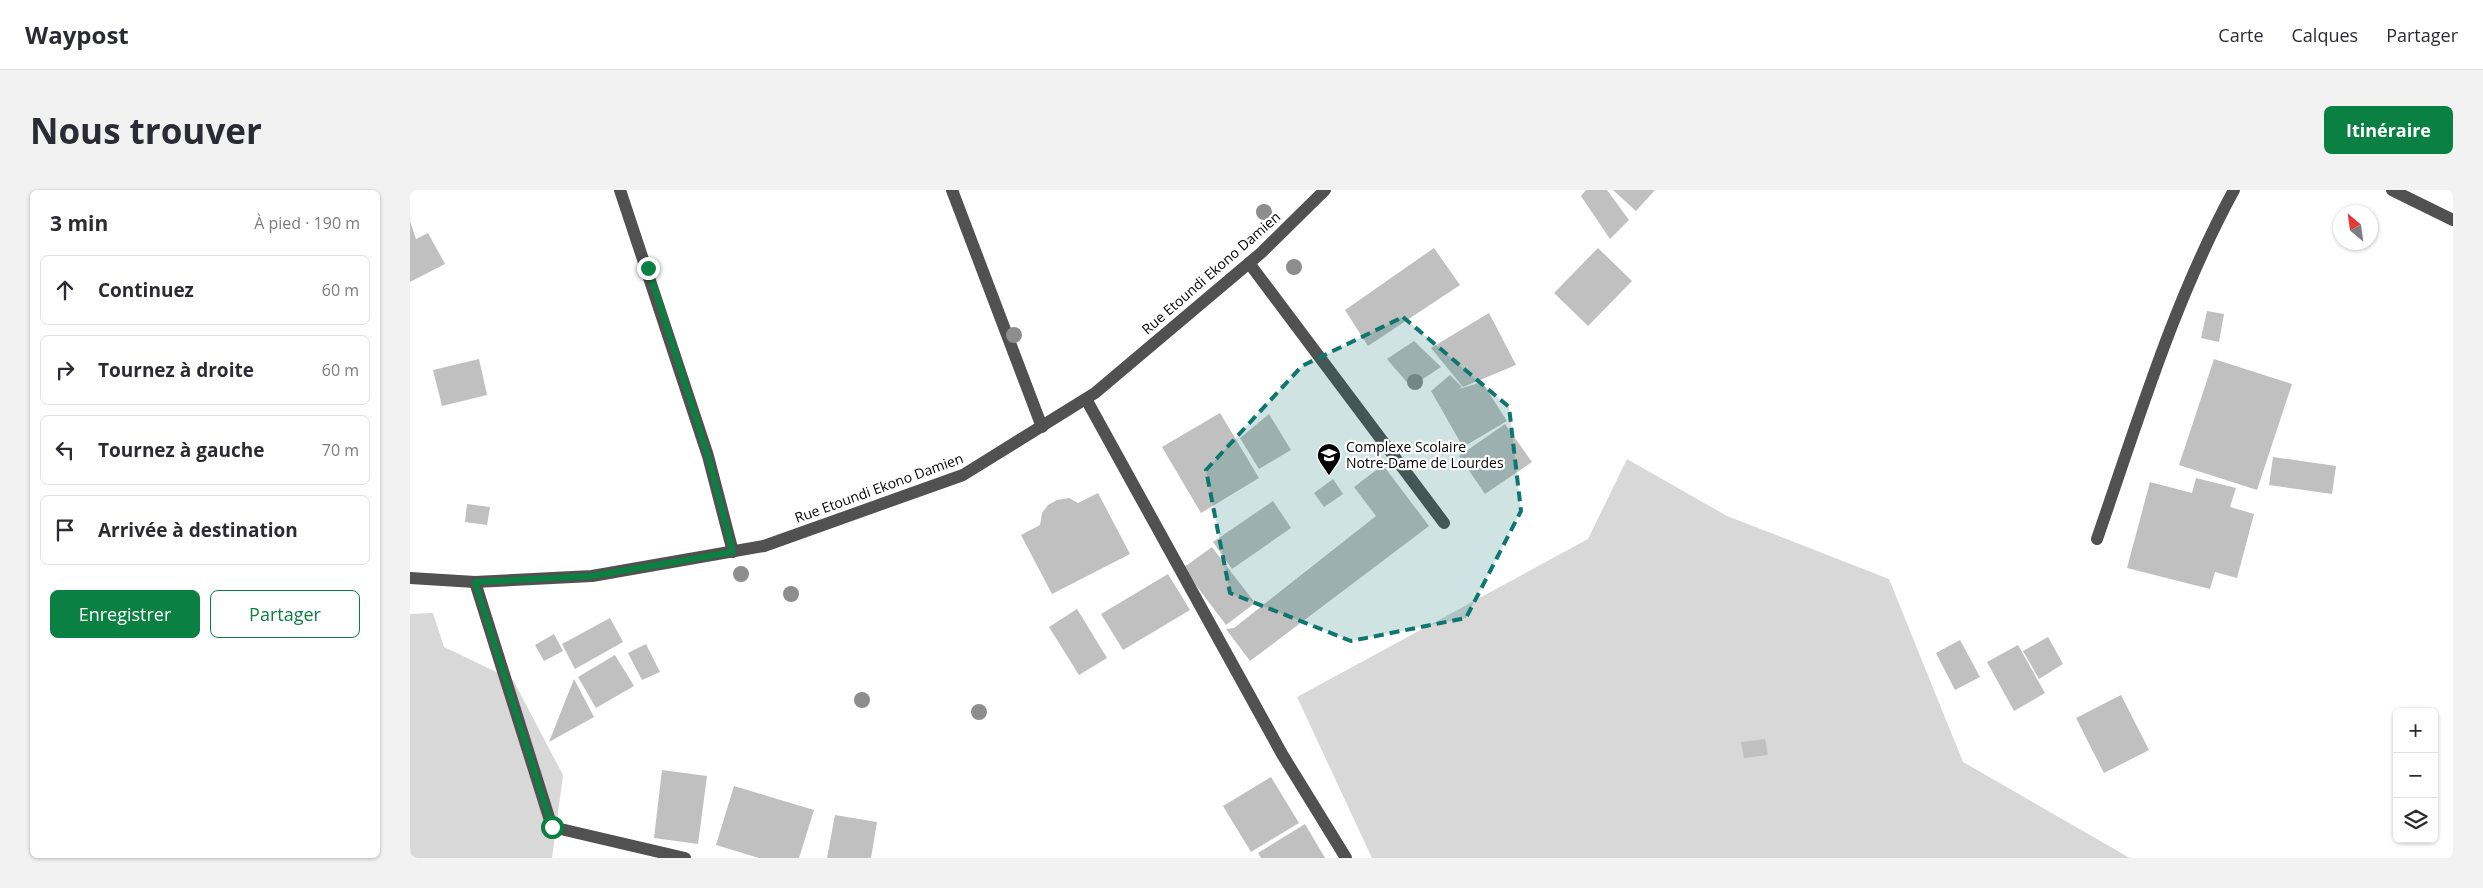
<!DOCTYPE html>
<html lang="fr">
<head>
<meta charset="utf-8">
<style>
  body { margin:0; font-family:"Open Sans",sans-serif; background:#f2f2f3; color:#2b2b33 }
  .controls { position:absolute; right:15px; bottom:15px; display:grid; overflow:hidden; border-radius:8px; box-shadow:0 1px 4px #0004 }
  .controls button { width:45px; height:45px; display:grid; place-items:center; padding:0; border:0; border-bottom:1px solid #e1e1e2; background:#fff; color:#2b2b33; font:25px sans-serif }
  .compass { position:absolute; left:1923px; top:15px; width:45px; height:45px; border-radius:50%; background:#fff; box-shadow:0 1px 4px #0004; rotate:331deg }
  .stop { position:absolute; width:15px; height:15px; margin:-11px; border:4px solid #0b8043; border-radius:50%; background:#fff }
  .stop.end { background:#0b8043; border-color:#fff; box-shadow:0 1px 5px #0008 }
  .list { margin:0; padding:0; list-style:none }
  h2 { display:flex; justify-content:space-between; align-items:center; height:65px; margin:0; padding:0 20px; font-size:21px }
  h2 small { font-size:16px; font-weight:400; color:#7c7c81 }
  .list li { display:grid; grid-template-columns:32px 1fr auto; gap:15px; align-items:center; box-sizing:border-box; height:70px; margin:0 10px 10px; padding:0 10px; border:1px solid #e1e1e2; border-radius:8px }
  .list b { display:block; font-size:19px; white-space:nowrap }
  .list em { font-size:16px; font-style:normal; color:#7c7c81 }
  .actions { display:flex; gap:10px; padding:15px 20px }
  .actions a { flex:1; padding:11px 0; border:1px solid #0b8043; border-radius:8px; text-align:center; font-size:18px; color:#0b8043 }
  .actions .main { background:#0b8043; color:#fff }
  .icon { flex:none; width:28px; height:28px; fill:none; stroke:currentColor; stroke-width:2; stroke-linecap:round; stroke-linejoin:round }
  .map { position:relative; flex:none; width:2043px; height:668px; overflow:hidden; border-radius:8px }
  header { display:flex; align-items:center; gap:30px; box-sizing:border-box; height:70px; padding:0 25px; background:#fff; border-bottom:1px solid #e1e1e2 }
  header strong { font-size:24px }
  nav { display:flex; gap:28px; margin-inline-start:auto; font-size:18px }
  .intro { display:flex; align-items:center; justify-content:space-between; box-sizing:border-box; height:120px; padding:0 30px }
  h1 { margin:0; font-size:35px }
  .button { padding:12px 22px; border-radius:8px; background:#0b8043; color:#fff; font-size:18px; font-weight:700 }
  main { display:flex; gap:30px; padding:0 30px }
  aside { flex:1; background:#fff; border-radius:8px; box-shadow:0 1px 4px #0004 }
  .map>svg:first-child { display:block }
  .green { fill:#d8d8d8 }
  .building { fill:#c0c0c0 }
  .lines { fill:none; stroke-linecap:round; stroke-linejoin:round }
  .minor { stroke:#515151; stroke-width:12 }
  .tree { fill:#8d8d8d }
  .route { stroke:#0b8043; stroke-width:6 }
  .marked { fill:#0f766e; fill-opacity:0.2; stroke:#0f766e; stroke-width:4; stroke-dasharray:10 6; stroke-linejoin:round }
  .labels { text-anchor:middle; stroke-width:4.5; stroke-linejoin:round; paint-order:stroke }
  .street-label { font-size:14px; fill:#000; stroke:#fff }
  .poi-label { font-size:14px; fill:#000; stroke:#fff; text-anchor:start }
</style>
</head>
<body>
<header>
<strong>Waypost</strong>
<nav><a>Carte</a><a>Calques</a><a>Partager</a></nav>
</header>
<div class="intro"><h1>Nous trouver</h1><a class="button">Itinéraire</a></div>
<main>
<aside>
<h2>3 min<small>À pied · 190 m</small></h2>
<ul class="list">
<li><svg class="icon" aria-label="ahead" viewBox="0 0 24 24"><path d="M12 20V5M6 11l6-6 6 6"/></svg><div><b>Continuez</b></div><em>60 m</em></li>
<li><svg class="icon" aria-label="right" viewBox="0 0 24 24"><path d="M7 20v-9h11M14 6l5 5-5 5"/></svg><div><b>Tournez à droite</b></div><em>60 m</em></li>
<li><svg class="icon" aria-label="left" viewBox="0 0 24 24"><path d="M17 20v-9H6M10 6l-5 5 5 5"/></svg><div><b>Tournez à gauche</b></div><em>70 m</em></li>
<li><svg class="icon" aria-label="arrive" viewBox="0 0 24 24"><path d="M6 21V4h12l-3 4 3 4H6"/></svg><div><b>Arrivée à destination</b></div></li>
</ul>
<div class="actions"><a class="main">Enregistrer</a><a>Partager</a></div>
</aside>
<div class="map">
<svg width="2043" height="668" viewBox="0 0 2043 668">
  <rect width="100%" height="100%" fill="#fff"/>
  <g class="green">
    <path d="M1217 269 1317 326 1479 389 1553 572 1720 668H962L887 507 1178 349Z"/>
    <path d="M23 423 34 457 103 490 153 585 142 668H0V424Z"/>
  </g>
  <g class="building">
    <path d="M1176 0H1197L1219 30 1200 49 1171 6Z"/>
    <path d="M1203 0H1245L1226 21Z"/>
    <path d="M0 31 6 49 18 43 35 74 0 92V52L5 50 0 52Z"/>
    <path d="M1024 58 1050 95 958 156 935 120Z"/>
    <path d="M1188 58 1222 91 1178 136 1144 103Z"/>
    <path d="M1797 121 1814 124 1809 152 1791 148Z"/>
    <path d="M1079 123 1106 175 1053 197 1021 158Z"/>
    <path d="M1004 151 1031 177 1001 197 977 169Z"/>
    <path d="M69 169 77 205 32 216 23 180Z"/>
    <path d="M1804 169 1882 194 1847 300 1769 275Z"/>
    <path d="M1040 185 1052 197 1049 199 1072 192 1097 231 1053 257 1021 201Z"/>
    <path d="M810 223 849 288 791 323 752 257Z"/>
    <path d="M859 224 881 260 849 279 830 248Z"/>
    <path d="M1095 234 1122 272 1075 304 1049 266Z"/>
    <path d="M1863 267 1926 276 1922 304 1859 295Z"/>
    <path d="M973 275 1019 336 840 471 816 439 824 438 966 326 944 297Z"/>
    <path d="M1786 288 1826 298 1820 317 1844 324 1827 388 1805 382 1800 399 1717 378 1740 292 1782 303Z"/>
    <path d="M923 289 933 304 914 317 904 303Z"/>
    <path d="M688 303 720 364 642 404 611 345 630 335 632 323 638 315 647 310 659 308 668 313Z"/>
    <path d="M863 311 881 338 822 379 803 352Z"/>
    <path d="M57 314 80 317 77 335 55 332Z"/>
    <path d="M802 357 845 413 816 435 773 378Z"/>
    <path d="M758 384 780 420 713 460 691 424Z"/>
    <path d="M667 419 697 468 669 485 639 437Z"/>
    <path d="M200 428 213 452 165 479 152 454Z"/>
    <path d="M144 444 153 461 134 471 125 455Z"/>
    <path d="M1638 447 1653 474 1629 489 1613 461Z"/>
    <path d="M1550 450 1570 487 1545 500 1526 463Z"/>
    <path d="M236 454 250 482 232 490 218 463Z"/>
    <path d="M1608 455 1635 503 1604 521 1577 472Z"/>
    <path d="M205 465 224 496 186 518 168 487Z"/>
    <path d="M164 489 184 527 139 552Z"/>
    <path d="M1711 505 1739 560 1694 583 1666 528Z"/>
    <path d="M1355 549 1358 565 1334 568 1331 552Z"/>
    <path d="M252 580 297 586 288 654 244 648Z"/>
    <path d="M861 587 889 633 841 662 813 616Z"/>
    <path d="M324 596 404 620 389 668H349L306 655Z"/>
    <path d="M425 625 467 632 461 668H417Z"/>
    <path d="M895 634 915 668H851L848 663Z"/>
  </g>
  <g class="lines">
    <g class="minor">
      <path d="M210 0 298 266 323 362"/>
      <path d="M542 0 632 237"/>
      <path d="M1982 0 2043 30"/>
      <path d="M839 73 1034 333"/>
      <path d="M676 209 872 564 936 668"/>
      <path d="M1687 349C1728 231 1764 110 1824 0"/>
      <path d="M0 388 65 392 182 386 354 356 553 285 685 203 851 63 915 0"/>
      <path d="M65 392 142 637 275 668"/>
    </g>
  </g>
  <g class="tree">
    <circle cx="854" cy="22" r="8"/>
    <circle cx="884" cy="77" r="8"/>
    <circle cx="604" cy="145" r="8"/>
    <circle cx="1005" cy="192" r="8"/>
    <circle cx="331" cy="384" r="8"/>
    <circle cx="381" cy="404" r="8"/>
    <circle cx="452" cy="510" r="8"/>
    <circle cx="569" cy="522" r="8"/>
  </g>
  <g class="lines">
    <path class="route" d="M142 637 65 392 182 386 323 362 298 266 238 78"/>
  </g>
  <path class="marked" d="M993 127 1099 217 1111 321 1056 428 941 451 820 403 796 280 892 176Z"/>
  <defs>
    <g id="school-pin" transform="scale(1.25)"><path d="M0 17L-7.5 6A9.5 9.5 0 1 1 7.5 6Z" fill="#000" stroke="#fff"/><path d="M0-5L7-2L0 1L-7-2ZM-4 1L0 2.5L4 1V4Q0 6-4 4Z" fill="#fff"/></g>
  </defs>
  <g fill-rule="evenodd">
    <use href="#school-pin" x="919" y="265"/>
  </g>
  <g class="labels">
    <g class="street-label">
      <text transform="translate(801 83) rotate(-41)" y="5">Rue Etoundi Ekono Damien</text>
      <text transform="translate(469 298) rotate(-20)" y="5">Rue Etoundi Ekono Damien</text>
    </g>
    <g class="poi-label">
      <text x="936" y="262">Complexe Scolaire<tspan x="936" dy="16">Notre-Dame de Lourdes</tspan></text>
    </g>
  </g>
</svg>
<div class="controls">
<button>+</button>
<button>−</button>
<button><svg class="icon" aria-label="layers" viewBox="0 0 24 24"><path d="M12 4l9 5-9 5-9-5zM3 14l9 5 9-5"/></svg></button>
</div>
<svg class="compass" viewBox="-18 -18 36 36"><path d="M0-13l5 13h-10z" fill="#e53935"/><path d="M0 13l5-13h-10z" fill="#7c7c81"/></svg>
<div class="stop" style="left:142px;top:637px"></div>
<div class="stop end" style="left:238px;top:78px"></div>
</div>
</main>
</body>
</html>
